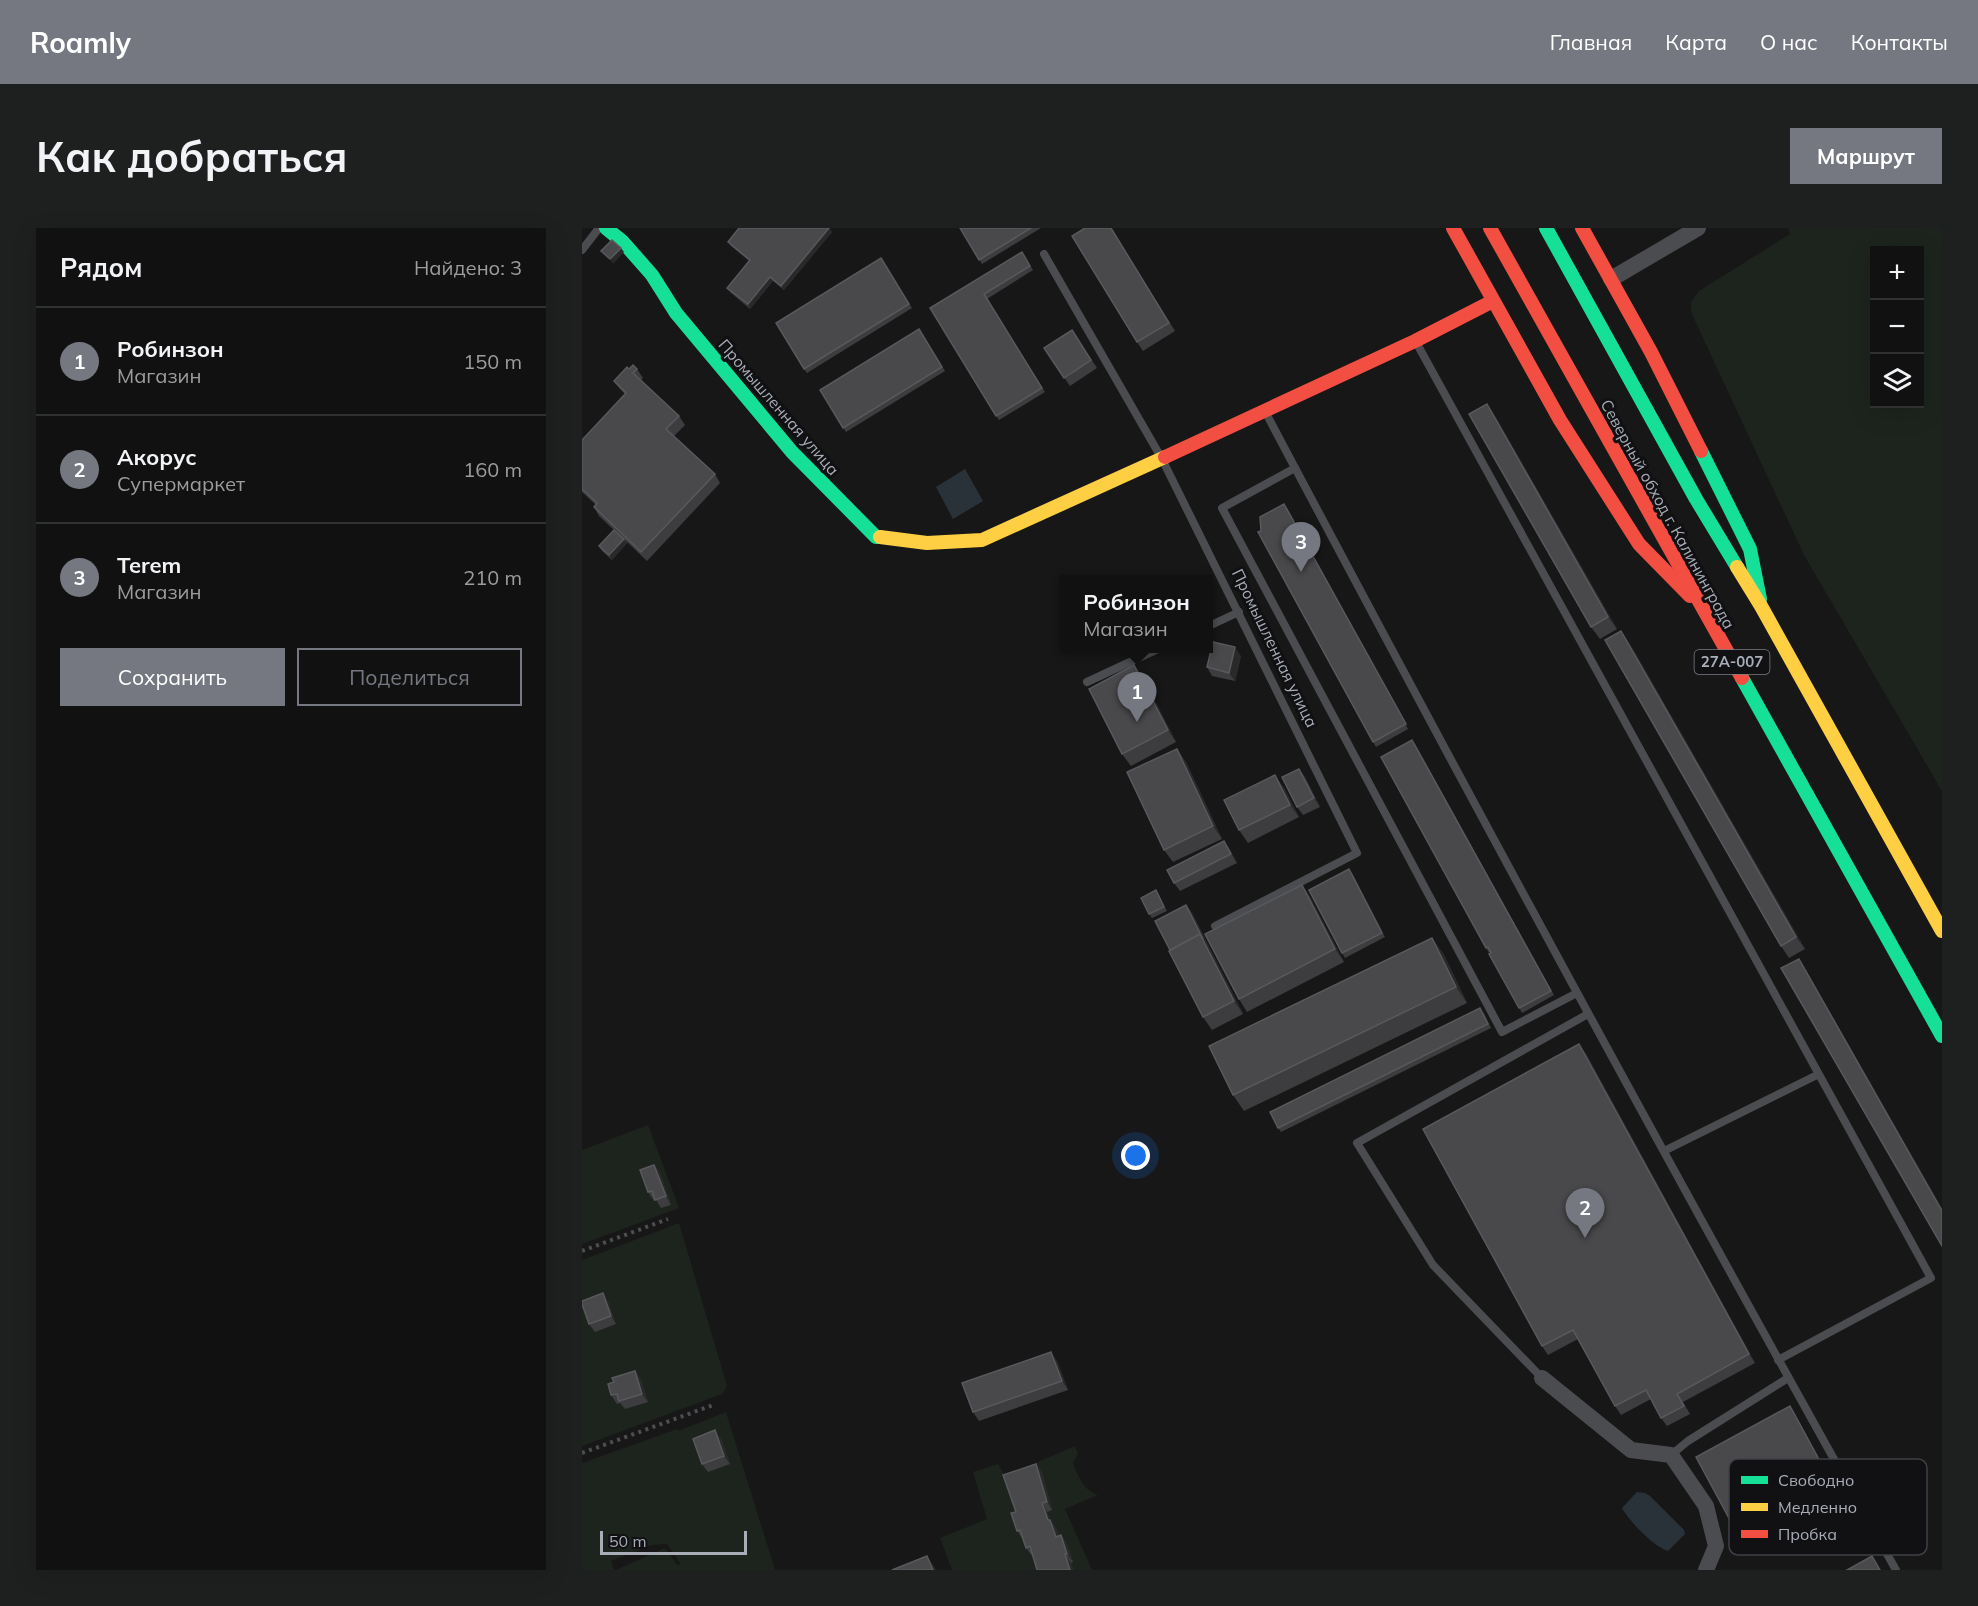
<!DOCTYPE html>
<html lang="ru">
<head>
<meta charset="utf-8">
<style>
  body { margin:0; font-family:Mulish,sans-serif; background:#1e1f1f; color:#f1f3f6 }
  .controls { position:absolute; right:18px; top:18px; display:grid; overflow:hidden; border-radius:0px; box-shadow:0 6px 24px #0002 }
  .controls button { width:54px; height:54px; display:grid; place-items:center; padding:0; border:0; border-bottom:2px solid #303131; background:#111; color:#f1f3f6; font:30px sans-serif }
  .scale { position:absolute; left:18px; bottom:15px; width:147px; box-sizing:border-box; padding-left:6px; border:3px solid #a8adb8; border-top:0; font-size:16px; line-height:21px; white-space:nowrap; color:#a8adb8; -webkit-text-stroke:4px #111113; paint-order:stroke }
  .you { position:absolute; left:554px; top:928px; width:21px; height:21px; margin:-15px; border:4px solid #fff; border-radius:50%; background:#1a73e8; box-shadow:0 0 0 9px #1a73e833 }
  .badge { display:grid; place-items:center; width:39px; height:39px; border-radius:50%; background:#757880; color:#fff; font-size:20px; font-weight:700 }
  .pin { position:absolute; translate:-50% -50px; filter:drop-shadow(0 2px 3px #0008) }
  .pin::after { content:''; position:absolute; top:32px; width:21px; height:18px; background:inherit; clip-path:polygon(0 0,100% 0,50% 100%) }
  .popup { position:absolute; left:478px; top:347px; width:153px; height:78px; box-sizing:border-box; display:grid; place-content:center; border-radius:0px; background:#111; filter:drop-shadow(0 2px 4px #0005); font-size:20px; white-space:nowrap; color:#9c9d9f }
  .popup b { font-size:22px; color:#f1f3f6 }
  .popup::after { content:''; position:absolute; left:50%; top:100%; margin-left:-12px; border:12px solid transparent; border-top-color:#111 }
  .list { margin:0; padding:0; list-style:none }
  h2 { display:flex; justify-content:space-between; align-items:center; height:78px; margin:0; padding:0 24px; font-size:26px }
  h2 small { font-size:20px; font-weight:400; color:#9c9d9f }
  .list li { display:grid; grid-template-columns:39px 1fr auto; gap:18px; align-items:center; box-sizing:border-box; height:108px; padding:0 24px; border-top:2px solid #303131 }
  .list b { display:block; font-size:22px; white-space:nowrap }
  .list p { margin:0; font-size:20px; white-space:nowrap; color:#9c9d9f }
  .list em { font-size:20px; font-style:normal; color:#9c9d9f }
  .actions { display:flex; gap:12px; padding:18px 24px }
  .actions a { flex:1; padding:14px 0; border:2px solid #757880; border-radius:0px; text-align:center; font-size:21px; color:#757880 }
  .actions .main { background:#757880; color:#fff }
  .icon { flex:none; width:33px; height:33px; fill:none; stroke:currentColor; stroke-width:2; stroke-linecap:round; stroke-linejoin:round }
  .map { position:relative; flex:none; width:1360px; height:1342px; overflow:hidden; border-radius:0px }
  header { display:flex; align-items:center; gap:36px; box-sizing:border-box; height:84px; padding:0 30px; background:#757880; color:#fff }
  header strong { font-size:28px }
  nav { display:flex; gap:33px; margin-inline-start:auto; font-size:21px }
  .intro { display:flex; align-items:center; justify-content:space-between; box-sizing:border-box; height:144px; padding:0 36px }
  h1 { margin:0; font-size:42px }
  .button { padding:15px 27px; border-radius:0px; background:#757880; color:#fff; font-size:21px; font-weight:700 }
  main { display:flex; gap:36px; padding:0 36px }
  aside { flex:1; background:#111; border-radius:0px; box-shadow:0 6px 24px #0002 }
  .map>svg:first-child { display:block }
  .green { fill:#1d241e; fill-rule:evenodd }
  .water { fill:#2a3239 }
  .lines { fill:none; stroke-linecap:round; stroke-linejoin:round }
  .path { stroke:#4d4e52; stroke-width:4; stroke-dasharray:3 4.5; stroke-linecap:butt }
  .lane { stroke:#4b4c50; stroke-width:8 }
  .street { stroke:#4b4c50; stroke-width:16 }
  .fast { stroke:#16e098; stroke-width:14 }
  .slow { stroke:#ffcf43; stroke-width:14 }
  .jam { stroke:#f24e42; stroke-width:14 }
  .wall { fill:#3d3d3f }
  .shaded-wall { fill:#29292a }
  .building { fill:#49494c; stroke:#58595d; stroke-width:1.5 }
  .labels { text-anchor:middle; stroke-width:6; stroke-linejoin:round; paint-order:stroke }
  .shield { fill:#111113; stroke:#7b7e86; stroke-width:1.5 }
  .shield-label { font-size:15px; font-weight:bold; fill:#a8adb8 }
  .street-label { font-size:16px; fill:#a8adb8; stroke:#111113 }
  .key { fill:#111113; stroke:#3e4045; stroke-width:1.5 }
  .key-label { font-size:16px; fill:#a8adb8 }
</style>
</head>
<body>
<header>
<strong>Roamly</strong>
<nav><a>Главная</a><a>Карта</a><a>О нас</a><a>Контакты</a></nav>
</header>
<div class="intro"><h1>Как добраться</h1><a class="button">Маршрут</a></div>
<main>
<aside>
<h2>Рядом<small>Найдено: 3</small></h2>
<ul class="list">
<li><span class="badge">1</span><div><b>Робинзон</b><p>Магазин</p></div><em>150 m</em></li>
<li><span class="badge">2</span><div><b>Акорус</b><p>Супермаркет</p></div><em>160 m</em></li>
<li><span class="badge">3</span><div><b>Terem</b><p>Магазин</p></div><em>210 m</em></li>
</ul>
<div class="actions"><a class="main">Сохранить</a><a>Поделиться</a></div>
</aside>
<div class="map">
<svg width="1360" height="1342" viewBox="0 0 1360 1342">
  <rect width="100%" height="100%" fill="#171717"/>
  <g class="green">
    <path d="M1206 0H1360V563L1222 327 1109 84V74L1117 63 1208 6ZM1292 22H1338V176H1292Z"/>
    <path d="M66 897 97 980 0 1016V922Z"/>
    <path d="M97 995 145 1158 140 1166 0 1218V1032Z"/>
    <path d="M144 1184 193 1342H34L83 1320 95 1337 99 1336 85 1316 69 1317 29 1333 32 1342H0V1235L95 1201 96 1203Z"/>
    <path d="M493 1218 496 1226 491 1235C496 1248 501 1262 516 1267L483 1281 510 1342H370L358 1310 405 1291 391 1244 416 1236 423 1248Z"/>
  </g>
  <g class="water">
    <path d="M383 241 401 273 371 291 354 259Z"/>
    <path d="M1055 1264 1063 1265 1068 1268 1102 1302 1103 1306 1086 1323C1072 1319 1047 1293 1040 1280Z"/>
  </g>
  <g class="lines">
    <g class="path">
      <path d="M0 1023 86 991"/>
      <path d="M0 1225 131 1177"/>
    </g>
    <g class="lane">
      <path d="M0 22 17 0"/>
      <path d="M462 26 580 231 775 625 633 698"/>
      <path d="M834 114 1349 1050 1196 1132"/>
      <path d="M685 187C890 574 1099 959 1314 1342"/>
      <path d="M713 240 640 280 920 804 995 765"/>
      <path d="M627 398 657 384"/>
      <path d="M505 454 578 420"/>
      <path d="M1082 923 1235 847"/>
      <path d="M960 1150 851 1037 775 915 1006 786"/>
      <path d="M1089 1227 1106 1213 1206 1150"/>
    </g>
    <g class="street">
      <path d="M1029 51 1116 0"/>
      <path d="M960 1150 1049 1222 1089 1227 1124 1278 1134 1318 1124 1342"/>
    </g>
    <g class="fast">
      <path d="M24 0 41 14 70 47 94 85 210 224 294 309H298"/>
      <path d="M964 0 1114 271 1155 339"/>
      <path d="M1119 223 1168 321 1178 371"/>
      <path d="M1160 450 1360 808"/>
    </g>
    <g class="slow">
      <path d="M298 309 345 315 400 312 583 229"/>
      <path d="M1155 339 1179 378 1360 703"/>
    </g>
    <g class="jam">
      <path d="M871 0 978 192 1057 316 1108 368"/>
      <path d="M908 0 1160 450"/>
      <path d="M1000 0 1069 124 1119 223"/>
      <path d="M583 229 833 113 911 73"/>
    </g>
  </g>
  <g class="wall">
    <path d="M247 0 250 4 202 62 191 53 168 81 148 64 145 60 167 33 149 18 146 14Z"/>
    <path d="M378 0H459L400 36Z"/>
    <path d="M529 0 593 103 561 123 555 114Z"/>
    <path d="M440 24 451 42 405 71 463 164 417 192 348 80Z"/>
    <path d="M299 30 330 80 225 145 222 141Z"/>
    <path d="M337 101 363 143 264 204 238 162Z"/>
    <path d="M490 102 515 140 488 158 462 120Z"/>
    <path d="M47 141H55L61 150 59 152 97 188 103 197 92 208 133 246 138 255 65 333 44 313 45 315 30 332 20 323 17 318 32 302 17 288 12 279 14 277 0 264V212L43 166 38 161 32 153Z"/>
    <path d="M913 188 1035 401 1018 411 1009 399Z"/>
    <path d="M705 280 826 501 794 519 679 303Z"/>
    <path d="M1048 416 1223 721 1207 730 1199 718Z"/>
    <path d="M659 428 653 453 630 448 625 439Z"/>
    <path d="M561 450 594 514 549 538 540 526Z"/>
    <path d="M833 516 972 767 940 785 908 724 907 725 904 720Z"/>
    <path d="M604 534 640 611 591 634 582 622Z"/>
    <path d="M717 541 723 549 738 579 721 587 715 579Z"/>
    <path d="M702 560 717 589 666 615 657 602Z"/>
    <path d="M642 613 648 622 655 635 598 663 592 655Z"/>
    <path d="M770 645 803 709 763 730 760 725Z"/>
    <path d="M720 657 728 669 762 734 665 784 657 771Z"/>
    <path d="M574 662 585 683 570 690 567 686Z"/>
    <path d="M604 677 610 685 661 786 630 802 621 789Z"/>
    <path d="M850 710 862 727 885 775 662 883 651 867Z"/>
    <path d="M901 784 909 800 699 904 696 900Z"/>
    <path d="M1003 824 1173 1135 1101 1174 1108 1186 1085 1198 1079 1190 1069 1171 1039 1187 1033 1178 996 1111 966 1127 960 1118Z"/>
    <path d="M72 937 78 945 89 977 79 980 74 972 72 973 66 964Z"/>
    <path d="M26 1074 34 1096 13 1104 7 1096Z"/>
    <path d="M475 1133 486 1162 397 1193 391 1184Z"/>
    <path d="M53 1143 59 1152 66 1174 43 1181 38 1175 35 1176 29 1167 32 1154Z"/>
    <path d="M1208 1178 1262 1276 1230 1293 1212 1262 1151 1296 1148 1292Z"/>
    <path d="M139 1211 148 1236 126 1244 120 1236Z"/>
    <path d="M460 1244 470 1282 465 1284 468 1292 474 1300 477 1308 479 1307 485 1316 491 1334 489 1335 491 1342H455L451 1328H450L444 1320 441 1311 435 1303Z"/>
  </g>
  <g class="shaded-wall">
    <path d="M247 0 250 4 202 62 199 58Z"/>
    <path d="M39 20 42 24 31 36 28 31Z"/>
    <path d="M188 49 191 53 168 81 166 76Z"/>
    <path d="M905 176 913 188 1035 401 1026 389Z"/>
    <path d="M42 311 45 315 30 332 27 327Z"/>
    <path d="M1039 403 1048 416 1223 721 1214 709Z"/>
    <path d="M653 419 659 428 653 453 647 445Z"/>
    <path d="M552 437 561 450 594 514 586 502Z"/>
    <path d="M830 512 833 516 972 767 969 763Z"/>
    <path d="M595 521 604 534 640 611 631 598Z"/>
    <path d="M717 541 723 549 738 579 732 570Z"/>
    <path d="M693 547 702 560 717 589 708 577Z"/>
    <path d="M642 613 648 622 655 635 649 626Z"/>
    <path d="M767 641 770 645 803 709 800 705Z"/>
    <path d="M720 657 728 669 762 734 753 721Z"/>
    <path d="M604 677 610 685 661 786 652 773Z"/>
    <path d="M850 710 862 727 885 775 874 759Z"/>
    <path d="M1217 731 1225 744 1360 980V983Z"/>
    <path d="M997 816 1003 824 1173 1135 1167 1126Z"/>
    <path d="M72 937 78 945 89 977 84 968Z"/>
    <path d="M21 1065 26 1074 34 1096 29 1088Z"/>
    <path d="M469 1124 475 1133 486 1162 480 1153Z"/>
    <path d="M53 1143 59 1152 66 1174 60 1166Z"/>
    <path d="M1208 1178 1211 1182 1262 1276 1259 1272Z"/>
    <path d="M133 1202 139 1211 148 1236 142 1228Z"/>
    <path d="M454 1236 460 1244 470 1282 465 1274Z"/>
    <path d="M460 1275 465 1284 472 1301 466 1292Z"/>
    <path d="M468 1292 474 1300 480 1317 474 1309Z"/>
    <path d="M479 1307 485 1316 491 1334 485 1326Z"/>
    <path d="M483 1326 489 1335 491 1342H488Z"/>
    <path d="M345 1328 353 1340 354 1342H351Z"/>
  </g>
  <g class="building">
    <path d="M157 0H247L199 58 188 49 166 76 145 60 168 32 146 14Z"/>
    <path d="M378 0H449L397 32Z"/>
    <path d="M503 0H529L587 95 555 114 490 8Z"/>
    <path d="M30 12 39 20 28 31 19 23Z"/>
    <path d="M440 24 448 38 402 66 460 160 414 188 348 80Z"/>
    <path d="M299 30 327 76 222 141 194 95Z"/>
    <path d="M337 101 360 139 261 200 238 162Z"/>
    <path d="M490 102 509 132 482 150 462 120Z"/>
    <path d="M51 137 55 141 51 145 97 188 84 201 133 246 59 324 12 279 15 275 0 261V212L44 165 32 153 45 139 47 141Z"/>
    <path d="M905 176 1026 389 1009 399 887 186Z"/>
    <path d="M702 276 824 496 791 514 676 304 679 303 678 289Z"/>
    <path d="M32 302 42 311 27 327 17 318Z"/>
    <path d="M1039 403 1214 709 1199 718 1023 412Z"/>
    <path d="M631 414 653 419 647 445 625 439Z"/>
    <path d="M552 437 586 502 540 526 507 461Z"/>
    <path d="M830 512 969 763 937 780 907 726 909 725 906 719 904 720 799 529Z"/>
    <path d="M595 521 631 598 582 622 545 544Z"/>
    <path d="M717 541 732 570 715 579 700 549Z"/>
    <path d="M693 547 708 577 657 602 642 572Z"/>
    <path d="M642 613 649 626 592 655 585 642Z"/>
    <path d="M767 641 800 705 760 725 727 662Z"/>
    <path d="M720 657 753 721 657 771 623 706Z"/>
    <path d="M574 662 582 679 567 686 559 670Z"/>
    <path d="M604 677 621 711 618 706 588 722 573 693Z"/>
    <path d="M618 706 652 773 621 789 587 723Z"/>
    <path d="M850 710 874 759 651 867 627 818Z"/>
    <path d="M1217 731 1360 983V1018L1199 740Z"/>
    <path d="M898 780 906 796 696 900 688 884Z"/>
    <path d="M997 816 1167 1126 1095 1166 1102 1178 1079 1190 1064 1162 1033 1178 991 1102 960 1118 841 901Z"/>
    <path d="M72 937 84 968 73 972 70 963 66 964 58 942Z"/>
    <path d="M21 1065 29 1088 7 1096 0 1076V1073Z"/>
    <path d="M469 1124 480 1153 391 1184 380 1155Z"/>
    <path d="M53 1143 60 1166 37 1173 35 1166 29 1167 26 1156 32 1154 30 1150Z"/>
    <path d="M1208 1178 1259 1272 1227 1289 1210 1258 1148 1292 1114 1229Z"/>
    <path d="M133 1202 142 1228 120 1236 111 1211Z"/>
    <path d="M454 1236 465 1274 460 1275 466 1292H468L474 1309 479 1307 485 1326H483L488 1342H455L448 1318 444 1320 438 1302 435 1303 429 1285 434 1284 421 1247Z"/>
    <path d="M345 1328 351 1342H310Z"/>
    <path d="M1290 1328 1298 1342H1265Z"/>
  </g>
  <g class="labels">
    <rect class="shield" x="1112.5" y="422" width="75" height="24" rx="4.5"/>
    <g class="shield-label">
      <text x="1150" y="439">27А-007</text>
    </g>
    <g class="street-label">
      <text transform="translate(197 179) rotate(49)" y="6">Промышленная улица</text>
      <text transform="translate(1086 286) rotate(61)" y="6">Северный обход г. Калининграда</text>
      <text transform="translate(693 420) rotate(64)" y="6">Промышленная улица</text>
    </g>
  </g>
  <rect x="1147" y="1231" width="198" height="96" rx="9" class="key"/>
  <rect x="1159" y="1248" width="27" height="8" fill="#16e098"/>
  <rect x="1159" y="1275" width="27" height="8" fill="#ffcf43"/>
  <rect x="1159" y="1302" width="27" height="8" fill="#f24e42"/>
  <g class="key-label">
    <text x="1196" y="1258">Свободно</text>
    <text x="1196" y="1285">Медленно</text>
    <text x="1196" y="1312">Пробка</text>
  </g>
</svg>
<div class="controls">
<button>+</button>
<button>−</button>
<button><svg class="icon" aria-label="layers" viewBox="0 0 24 24"><path d="M12 4l9 5-9 5-9-5zM3 14l9 5 9-5"/></svg></button>
</div>
<div class="scale">50 m</div>
<div class="you"></div>
<div class="pin badge" style="left:555px;top:494px">1</div>
<div class="popup"><b>Робинзон</b>Магазин</div>
<div class="pin badge" style="left:1003px;top:1010px">2</div>
<div class="pin badge" style="left:719px;top:344px">3</div>
</div>
</main>
</body>
</html>
